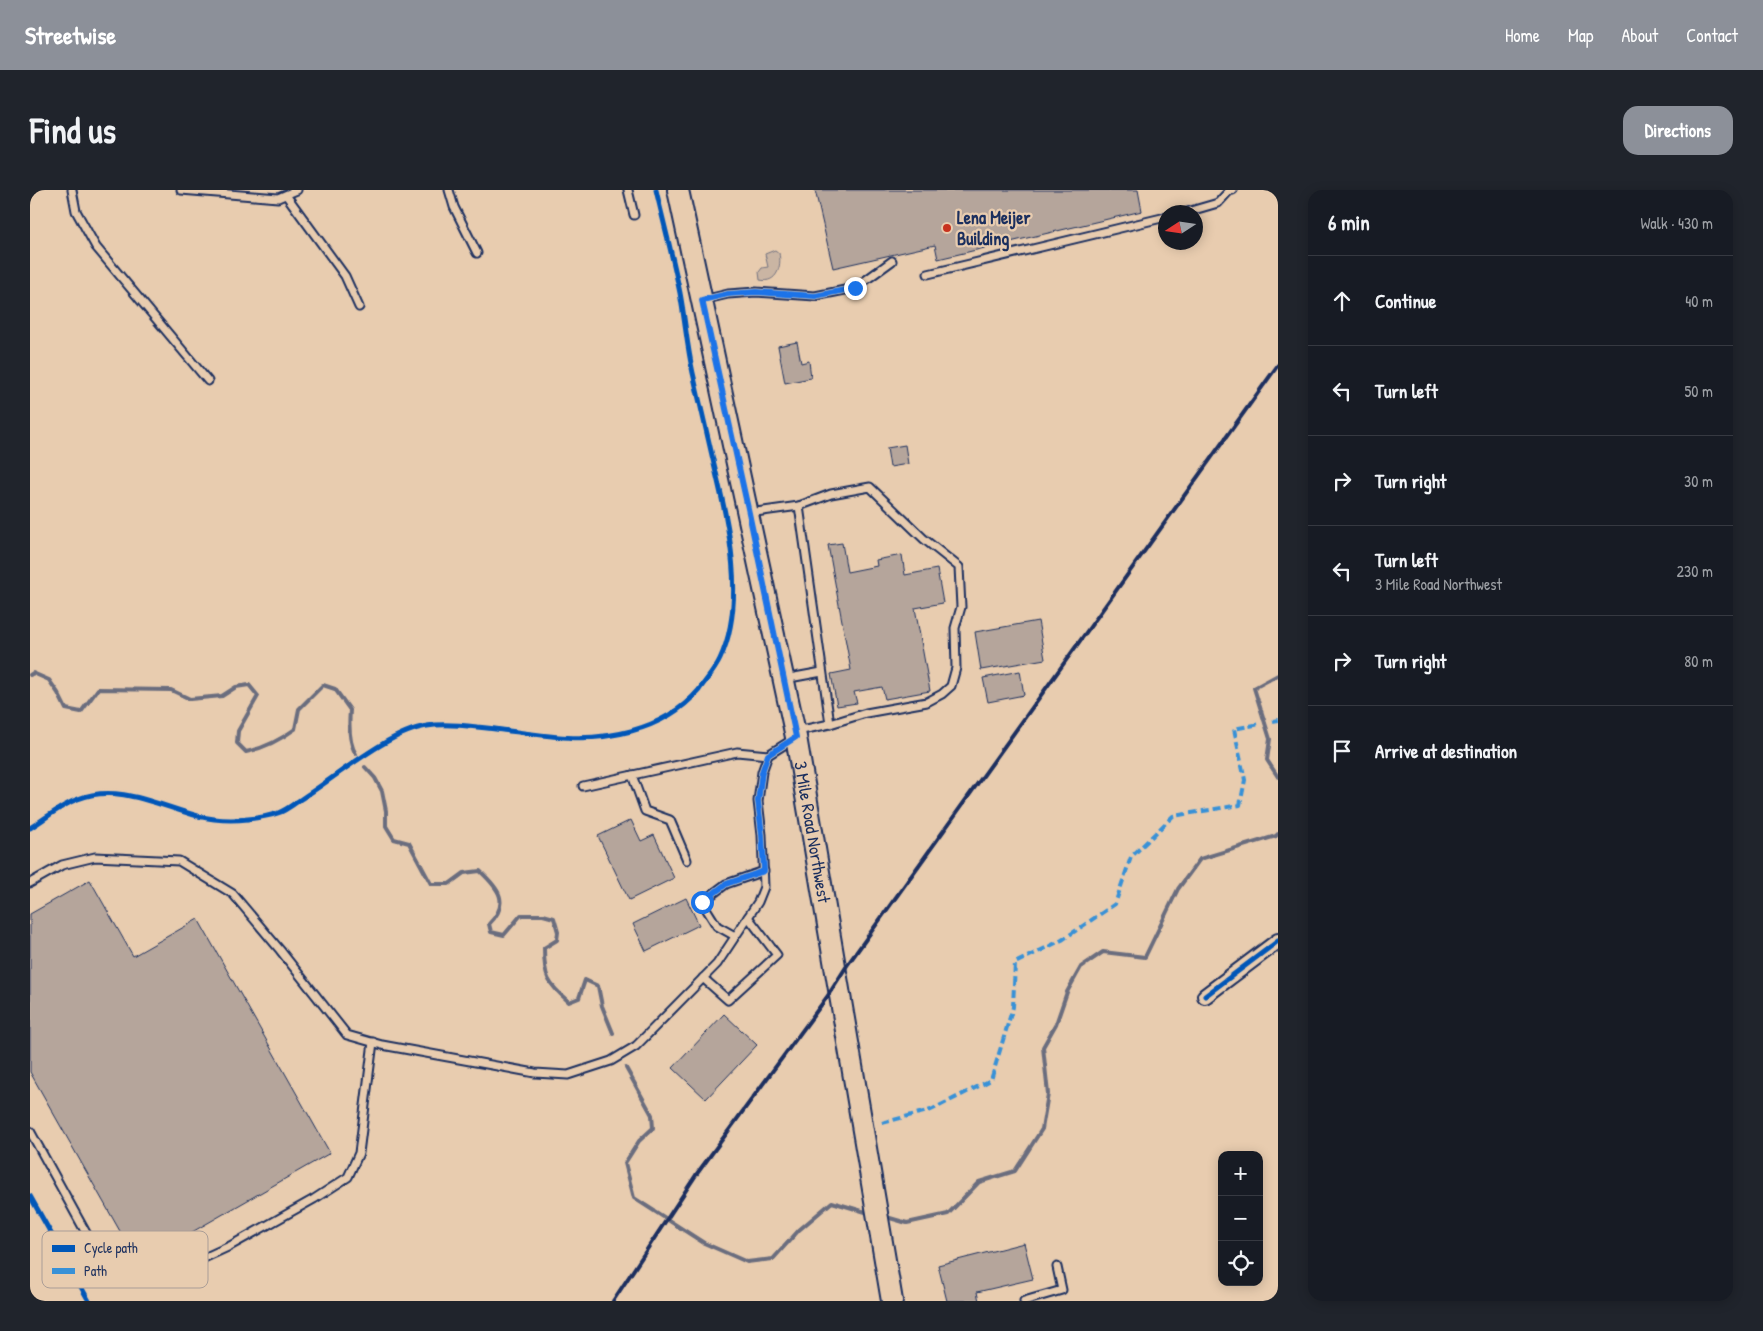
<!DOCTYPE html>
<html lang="en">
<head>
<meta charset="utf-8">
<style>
  body { margin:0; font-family:"Patrick Hand",sans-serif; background:#20242c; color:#f1f3f6 }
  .controls { position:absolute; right:15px; bottom:15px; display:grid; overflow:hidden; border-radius:10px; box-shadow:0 2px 12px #0003 }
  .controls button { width:45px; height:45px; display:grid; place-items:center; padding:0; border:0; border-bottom:1px solid #363941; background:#171b24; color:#f1f3f6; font:25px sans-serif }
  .compass { position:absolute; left:1128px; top:15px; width:45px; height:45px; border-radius:50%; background:#171b24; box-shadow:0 2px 12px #0003; rotate:258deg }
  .stop { position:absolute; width:15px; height:15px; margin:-11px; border:4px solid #1a73e8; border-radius:50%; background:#fff }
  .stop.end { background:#1a73e8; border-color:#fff; box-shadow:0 1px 5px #0008 }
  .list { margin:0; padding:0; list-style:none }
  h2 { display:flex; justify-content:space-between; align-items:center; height:65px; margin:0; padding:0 20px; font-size:21px }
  h2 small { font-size:16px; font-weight:400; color:#9ea1a6 }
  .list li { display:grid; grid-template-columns:32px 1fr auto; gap:15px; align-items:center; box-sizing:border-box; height:90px; padding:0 20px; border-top:1px solid #363941 }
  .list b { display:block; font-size:19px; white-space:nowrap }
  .list p { margin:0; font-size:16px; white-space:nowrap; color:#9ea1a6 }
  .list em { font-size:16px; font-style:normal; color:#9ea1a6 }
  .icon { flex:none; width:28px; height:28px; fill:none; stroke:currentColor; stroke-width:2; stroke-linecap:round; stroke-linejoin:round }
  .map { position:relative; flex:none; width:1248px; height:1111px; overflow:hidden; border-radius:15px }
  header { display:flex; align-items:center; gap:30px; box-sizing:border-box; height:70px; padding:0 25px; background:#8c9099; color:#fff }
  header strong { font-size:24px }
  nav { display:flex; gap:28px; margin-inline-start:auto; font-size:18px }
  .intro { display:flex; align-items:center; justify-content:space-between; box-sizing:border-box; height:120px; padding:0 30px }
  h1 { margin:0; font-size:35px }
  .button { padding:12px 22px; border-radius:15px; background:#8c9099; color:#fff; font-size:18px; font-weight:700 }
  main { display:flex; gap:30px; padding:0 30px }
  aside { flex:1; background:#171b24; border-radius:15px; box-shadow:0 2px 12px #0003 }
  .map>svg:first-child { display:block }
  .green { fill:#cab5a3; stroke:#727280 }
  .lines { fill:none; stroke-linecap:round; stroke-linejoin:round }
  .stream { stroke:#6b6d7e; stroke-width:4 }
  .building { fill:#b5a59b; stroke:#1b2f5e }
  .service-casing { stroke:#1b2f5e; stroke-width:11 }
  .minor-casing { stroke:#1b2f5e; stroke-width:18 }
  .secondary-casing { stroke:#1b2f5e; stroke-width:24 }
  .service { stroke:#e8ccaf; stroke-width:7 }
  .minor { stroke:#e8ccaf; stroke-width:14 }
  .secondary { stroke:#e8ccaf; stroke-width:20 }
  .rail { stroke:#1b2f5e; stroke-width:4 }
  .quiet { stroke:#3891d7; stroke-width:4; stroke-dasharray:8 4; stroke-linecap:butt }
  .cycleway-casing { stroke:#e8ccaf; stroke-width:8 }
  .cycleway { stroke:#0057b8; stroke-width:5 }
  .route { stroke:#1a73e8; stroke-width:6 }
  .poi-dot { fill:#c8321e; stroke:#e8ccaf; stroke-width:2 }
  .labels { text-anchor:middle; stroke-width:4.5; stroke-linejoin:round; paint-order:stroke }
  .poi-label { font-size:18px; font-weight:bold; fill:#1b2f5e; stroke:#e8ccaf; text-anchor:start }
  .street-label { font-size:18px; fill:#1b2f5e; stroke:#e8ccaf }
  .key { fill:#e8ccaf; stroke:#aa9d97; stroke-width:1 }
  .key-label { font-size:14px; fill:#1b2f5e }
</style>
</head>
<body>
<header>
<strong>Streetwise</strong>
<nav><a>Home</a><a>Map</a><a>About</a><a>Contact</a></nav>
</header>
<div class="intro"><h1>Find us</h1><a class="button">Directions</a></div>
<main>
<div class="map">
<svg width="1248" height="1111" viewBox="0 0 1248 1111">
  <rect width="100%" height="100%" fill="#e8ccaf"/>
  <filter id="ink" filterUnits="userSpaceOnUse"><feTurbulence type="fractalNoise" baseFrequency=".02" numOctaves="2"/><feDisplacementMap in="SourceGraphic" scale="10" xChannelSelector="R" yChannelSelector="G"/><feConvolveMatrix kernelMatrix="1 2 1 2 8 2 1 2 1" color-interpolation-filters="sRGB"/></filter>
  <g filter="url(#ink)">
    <path class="green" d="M745 60 749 63C752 76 747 94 730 90L729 82 732 78 738 77 735 64Z"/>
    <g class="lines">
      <g class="stream">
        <path d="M0 485 3 483 19 490 28 503 36 519 51 522 68 499 141 500 160 509 192 506 206 497 219 495 228 506 208 541 207 553 216 562C235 558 250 550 265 539L269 519 293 495 305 499 320 520C319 533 318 552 326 564"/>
        <path d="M1248 485 1224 498 1240 549 1237 570 1248 587"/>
        <path d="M335 577 345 588 352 601 356 621V636L364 649 379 653 401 694H419L434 683 450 681C468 698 481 712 459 734L461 742 474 745 491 725H513L524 728 528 742 527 750 514 758C514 787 517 793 539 812L549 808 555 790 568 796 572 816 583 843"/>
        <path d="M596 878 622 925 623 938 609 951 595 973 604 1008 674 1053 717 1072 743 1069 769 1040 802 1012 839 1023"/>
        <path d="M853 1026 877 1033 918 1024 949 992 985 981 1012 939 1018 904 1013 857 1026 834 1037 802 1051 777 1073 762 1115 767 1148 699 1170 669 1246 646 1248 644"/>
      </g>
    </g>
    <g class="building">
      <path d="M785 0H1108L1112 21 908 69 905 55 803 78Z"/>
      <path d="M767 152 771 173 779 171 781 188 755 193 748 156Z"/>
      <path d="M875 255 878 274 860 277 857 258Z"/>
      <path d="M812 353 817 382 847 376 846 370 872 365 875 385 907 379 913 413 885 418 900 501 855 509 852 497 824 502 827 513 807 516 801 484 821 480 798 355Z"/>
      <path d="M1008 431 1015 469 951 480 945 442Z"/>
      <path d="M990 481 994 505 958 512 953 488Z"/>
      <path d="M601 630 611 651 624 645 644 688 599 710 568 646Z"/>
      <path d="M60 690 103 766 168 729 300 963 108 1073 0 882V724Z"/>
      <path d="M656 708 669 735 616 761 603 734Z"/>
      <path d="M694 824 727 855 676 909 643 878Z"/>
      <path d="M994 1053 1003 1089 947 1102 949 1111H917L908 1075Z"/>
    </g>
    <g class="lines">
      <g class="service-casing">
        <g id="service">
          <path d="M42 0 46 21 66 57 178 191"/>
          <path d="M151 0 248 8 267 0"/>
          <path d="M419 0 424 17 447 63"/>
          <path d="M598 0 604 25"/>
          <path d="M256 5 315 86 329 117"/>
          <path d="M1157 22 1188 13 1199 1 1203 0"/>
          <path d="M898 84 1136 27"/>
          <path d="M673 110 698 104 726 102 785 106 825 98 862 71"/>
          <path d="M769 316 801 304 840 297 894 349 929 377 931 417 925 438 926 478 921 496 912 504 897 512 836 523 800 534"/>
          <path d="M719 323 769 316 800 534 767 541"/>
          <path d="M754 489 792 482"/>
          <path d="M602 585 615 621 640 630 657 670"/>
          <path d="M553 596 707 562 738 565"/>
          <path d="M0 693 32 675 65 667 149 671 203 704 250 760 317 845 352 855 505 883 538 885 581 871 606 856 687 774 728 712 734 697 732 645 728 611 732 582 738 565 765 548"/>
          <path d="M705 746 687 736 672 712 696 694 734 681"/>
          <path d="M673 788 698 810 747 765 718 727"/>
          <path d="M0 941 77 1081 86 1090H126L200 1056 284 1009 318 987 329 963 343 852"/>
          <path d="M994 1111 1032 1100 1027 1077"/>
        </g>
      </g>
      <g class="minor-casing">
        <path id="minor" d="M1175 806 1248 751"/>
      </g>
      <g class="secondary-casing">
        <g id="secondary">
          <path id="s1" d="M648 0 766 547 862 1111"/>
        </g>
      </g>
      <use href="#service" class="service"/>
      <use href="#minor" class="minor"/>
      <use href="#secondary" class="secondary"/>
      <path class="rail" d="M583 1111 666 985 797 807 818 774 1248 175"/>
      <g class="quiet">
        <path d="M1243 531 1248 530"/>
        <path d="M852 933 901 920 961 890 983 817 985 773 1032 750 1085 714 1101 667 1143 626 1210 615 1215 590 1204 539 1230 534"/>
      </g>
      <g class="cycleway-casing">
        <g id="cycleway">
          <path d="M0 638C15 629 31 615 48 609 88 593 129 616 168 626 184 630 201 631 218 629 227 628 239 626 248 623 257 620 266 612 274 607 309 585 358 542 397 536 413 533 431 535 447 537 501 542 547 556 601 541 627 534 651 521 669 500 676 490 685 480 690 469 717 411 698 333 684 274 677 243 670 213 663 183 657 156 655 130 650 103 643 68 634 34 626 0"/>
          <path d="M1175 806 1248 751"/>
          <path d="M0 1006 59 1111"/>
        </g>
      </g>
      <use href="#cycleway" class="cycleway"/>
    </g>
  </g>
  <g class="lines" filter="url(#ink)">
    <path class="route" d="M672 712 696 694 734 681 732 645 728 611 732 582 738 565 766 547 719 323 672 110 698 104 726 102 785 106 825 98"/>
  </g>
  <circle class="poi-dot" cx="917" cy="38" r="5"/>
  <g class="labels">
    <g class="poi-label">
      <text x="927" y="34">Lena Meijer<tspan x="927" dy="21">Building</tspan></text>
    </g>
    <g class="street-label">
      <text dy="6" stroke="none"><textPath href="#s1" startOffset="656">3 Mile Road Northwest</textPath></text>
    </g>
  </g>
  <rect x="12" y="1041" width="166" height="57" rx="8" class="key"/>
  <rect x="22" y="1055" width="23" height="7" fill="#0057b8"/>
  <rect x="22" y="1078" width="23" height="6" fill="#3891d7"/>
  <g class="key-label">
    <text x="54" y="1063">Cycle path</text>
    <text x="54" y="1086">Path</text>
  </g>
</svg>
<div class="controls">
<button>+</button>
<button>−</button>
<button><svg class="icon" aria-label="locate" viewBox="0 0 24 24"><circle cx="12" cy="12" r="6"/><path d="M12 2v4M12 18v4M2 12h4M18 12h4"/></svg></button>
</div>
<svg class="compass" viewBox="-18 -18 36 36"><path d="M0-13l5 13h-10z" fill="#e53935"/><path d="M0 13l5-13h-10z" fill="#9ea1a6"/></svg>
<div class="stop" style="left:672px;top:712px"></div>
<div class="stop end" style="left:825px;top:98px"></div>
</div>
<aside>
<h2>6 min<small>Walk · 430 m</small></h2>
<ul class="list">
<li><svg class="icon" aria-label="ahead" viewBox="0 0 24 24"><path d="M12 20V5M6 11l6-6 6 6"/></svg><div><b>Continue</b></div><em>40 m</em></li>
<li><svg class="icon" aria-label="left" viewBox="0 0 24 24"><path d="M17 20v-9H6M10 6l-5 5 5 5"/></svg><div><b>Turn left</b></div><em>50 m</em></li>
<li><svg class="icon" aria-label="right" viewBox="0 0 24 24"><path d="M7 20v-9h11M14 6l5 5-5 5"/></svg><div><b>Turn right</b></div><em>30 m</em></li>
<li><svg class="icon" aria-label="left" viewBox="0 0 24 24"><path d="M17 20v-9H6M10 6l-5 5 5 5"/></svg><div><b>Turn left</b><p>3 Mile Road Northwest</p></div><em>230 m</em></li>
<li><svg class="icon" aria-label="right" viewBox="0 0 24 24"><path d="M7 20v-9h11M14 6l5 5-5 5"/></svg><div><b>Turn right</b></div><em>80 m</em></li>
<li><svg class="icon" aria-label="arrive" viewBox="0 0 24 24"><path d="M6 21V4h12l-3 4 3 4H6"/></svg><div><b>Arrive at destination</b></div></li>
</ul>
</aside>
</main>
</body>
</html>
